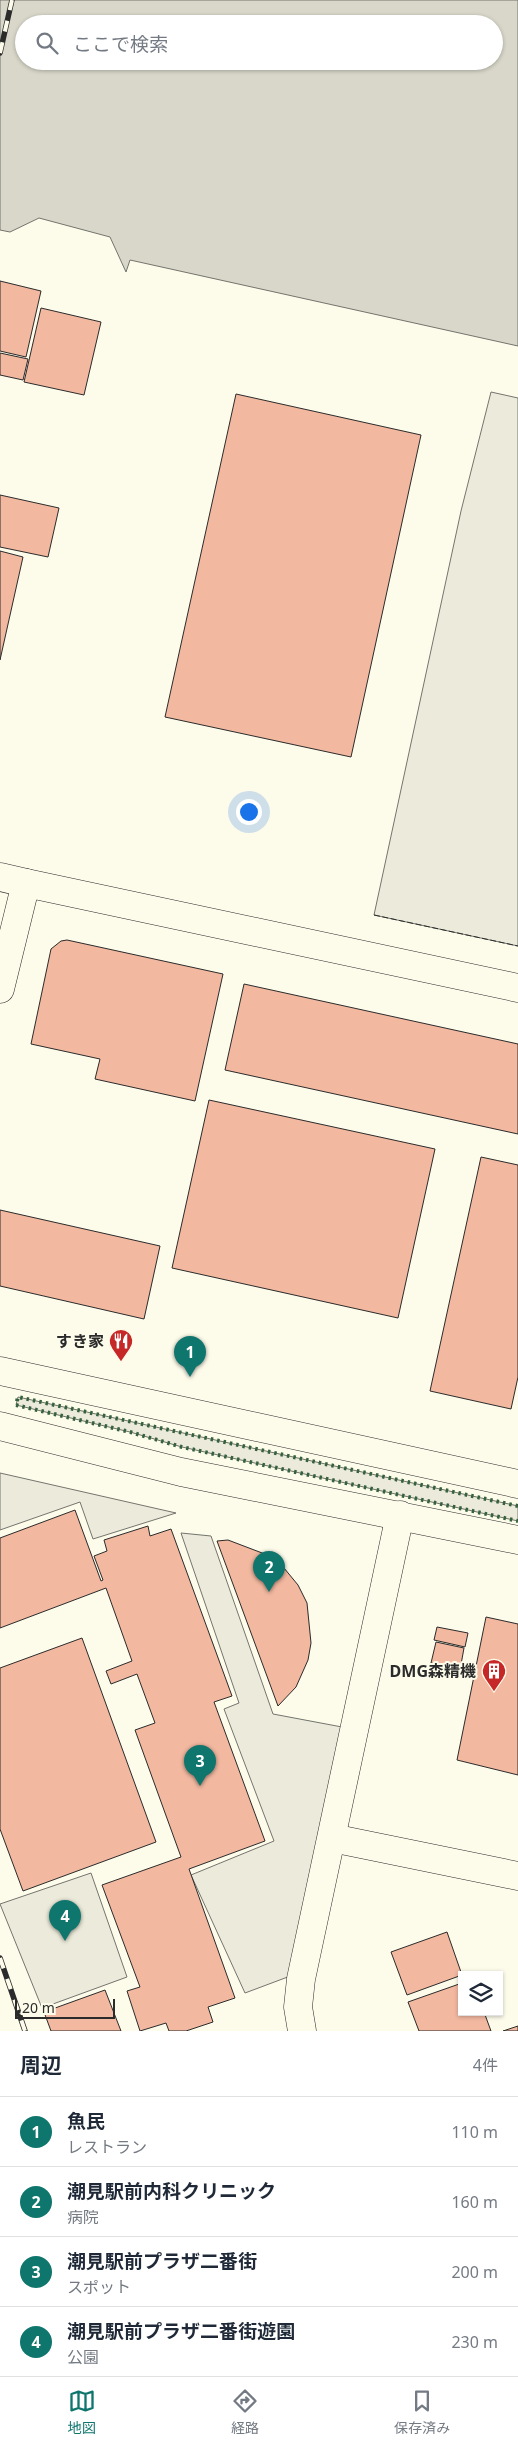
<!DOCTYPE html>
<html lang="ja">
<head>
<meta charset="utf-8">
<style>
  body { margin:0; font-family:"Noto Sans","Noto Sans JP",sans-serif; background:#f6f6f7; color:#1f2937 }
  .controls { position:absolute; right:15px; bottom:15px; display:grid; overflow:hidden; border-radius:0px; box-shadow:0 1px 4px #0004 }
  .controls button { width:45px; height:45px; display:grid; place-items:center; padding:0; border:0; border-bottom:1px solid #e0e1e3; background:#fff; color:#1f2937; font:25px sans-serif }
  .scale { position:absolute; left:15px; bottom:12px; width:100px; box-sizing:border-box; padding-left:5px; border:2px solid #2b2b2b; border-top:0; font-size:14px; line-height:18px; white-space:nowrap; color:#2b2b2b; -webkit-text-stroke:4px #fdfbea; paint-order:stroke }
  .you { position:absolute; left:248px; top:811px; width:18px; height:18px; margin:-12px; border:4px solid #fff; border-radius:50%; background:#1a73e8; box-shadow:0 0 0 8px #1a73e833 }
  .badge { display:grid; place-items:center; width:32px; height:32px; border-radius:50%; background:#0f766e; color:#fff; font-size:16px; font-weight:700 }
  .pin { position:absolute; translate:-50% -41px; filter:drop-shadow(0 1px 2px #0008) }
  .pin::after { content:''; position:absolute; top:26px; width:18px; height:15px; background:inherit; clip-path:polygon(0 0,100% 0,50% 100%) }
  .list { margin:0; padding:0; list-style:none }
  h2 { display:flex; justify-content:space-between; align-items:center; height:65px; margin:0; padding:0 20px; font-size:21px }
  h2 small { font-size:16px; font-weight:400; color:#747a83 }
  .list li { display:grid; grid-template-columns:32px 1fr auto; gap:15px; align-items:center; box-sizing:border-box; height:70px; padding:0 20px; border-top:1px solid #e0e1e3 }
  .list b { display:block; font-size:19px; white-space:nowrap }
  .list p { margin:0; font-size:16px; white-space:nowrap; color:#747a83 }
  .list em { font-size:16px; font-style:normal; color:#747a83 }
  .icon { flex:none; width:28px; height:28px; fill:none; stroke:currentColor; stroke-width:2; stroke-linecap:round; stroke-linejoin:round }
  .map { position:relative; flex:none; width:518px; height:2031px; overflow:hidden }
  .search { position:absolute; background:#fff; box-shadow:0 1px 4px #0004; left:15px; right:15px; top:15px; height:55px; display:flex; align-items:center; gap:12px; box-sizing:border-box; padding:0 18px; border-radius:28px; color:#747a83; font-size:19px }
  .sheet { height:345px; background:#fff }
  nav { display:flex; justify-content:space-around; align-items:center; box-sizing:border-box; height:70px; border-top:1px solid #e0e1e3; background:#fff; font-size:14px; color:#747a83 }
  nav a { display:grid; justify-items:center; gap:2px }
  nav .on { color:#0f766e }
  .map>svg:first-child { display:block }
  .green { fill:#ecebdb; stroke:#74746e }
  .water { fill:#d8d7c9; stroke:#74746e; fill-rule:evenodd }
  .building { fill:#f2b8a0; stroke:#2b2b2b }
  .lines { fill:none; stroke-linecap:round; stroke-linejoin:round }
  .minor-casing { stroke:#2b2b2b; stroke-width:29 }
  .tertiary-casing { stroke:#2b2b2b; stroke-width:29 }
  .minor { stroke:#fdfbea; stroke-width:28 }
  .tertiary { stroke:#fdfbea; stroke-width:28 }
  .rail-casing { stroke:#2b2b2b; stroke-width:5.5 }
  .rail { stroke:#fdfbea; stroke-width:4; stroke-dasharray:11; stroke-linecap:butt }
  .hedge { stroke:#34623c; stroke-width:4; stroke-dasharray:2.5 4; stroke-linecap:butt }
  .fence { stroke:#2b2b2b; stroke-width:1; stroke-dasharray:6 2.5; stroke-linecap:butt }
  .labels { text-anchor:middle; stroke-width:4; stroke-linejoin:round; paint-order:stroke }
  .poi-label { font-size:16px; font-weight:bold; fill:#2b2b2b; stroke:#fdfbea; text-anchor:end }
</style>
</head>
<body>
<div class="map">
<svg width="518" height="2031" viewBox="0 0 518 2031">
  <rect width="100%" height="100%" fill="#fdfbea"/>
  <g class="green">
    <path d="M491 392 518 398V946L374 915 461 511Z"/>
    <path d="M18 1397 518 1506V1521L182 1447 130 1432 16 1405Z"/>
    <path d="M0 1473 176 1513 93 1539 80 1502 0 1530Z"/>
    <path d="M181 1533 211 1536 273 1714 342 1727 293 1975 245 1993 191 1875 274 1841 224 1709 239 1703Z"/>
    <path d="M91 1873 127 1977 42 2008 0 1904Z"/>
  </g>
  <path class="water" d="M0 0H518V346L130 260 126 272 110 237 39 218 10 232 0 230ZM24 24H494V61H24Z"/>
  <g class="building">
    <path d="M0 281 41 291 26 357 0 351Z"/>
    <path d="M41 308 101 322 84 395 24 382Z"/>
    <path d="M0 353 28 359 23 380 0 375Z"/>
    <path d="M236 394 421 435 351 757 165 717Z"/>
    <path d="M0 495 59 508 48 557 0 547Z"/>
    <path d="M0 551 23 557 0 660Z"/>
    <path d="M67 940 223 974 195 1101 95 1079 100 1059 31 1044 51 949 61 941Z"/>
    <path d="M244 984 518 1044V1134L225 1070Z"/>
    <path d="M209 1100 435 1149 398 1318 172 1268Z"/>
    <path d="M481 1157 518 1165V1377L511 1409 430 1391Z"/>
    <path d="M0 1210 160 1246 144 1319 0 1286Z"/>
    <path d="M75 1510 101 1581 103 1580 94 1556 107 1551 104 1540 148 1526 150 1536 171 1529 232 1696 214 1702 265 1841 189 1869 235 1998 208 2007 213 2022 186 2031H169L166 2023 140 2031 127 1991 140 1987 102 1885 181 1857 135 1730 155 1723 137 1674 111 1684 106 1671 132 1661 106 1588 0 1628V1538Z"/>
    <path d="M228 1540 270 1556 284 1568 298 1585 307 1603 311 1643 308 1660 296 1687 278 1706 217 1541Z"/>
    <path d="M486 1617 518 1624V1775L457 1760Z"/>
    <path d="M437 1627 468 1633 465 1647 434 1640Z"/>
    <path d="M82 1638 156 1842 23 1891 0 1829V1668Z"/>
    <path d="M436 1642 464 1648 460 1670 431 1663Z"/>
    <path d="M447 1932 462 1975 407 1995 391 1952Z"/>
    <path d="M462 1983V2012H484L491 2031H419L408 2002Z"/>
    <path d="M105 1990 121 2031H51L44 2012Z"/>
    <path d="M518 2026V2031H503Z"/>
  </g>
  <g class="lines">
    <g class="minor-casing">
      <path id="minor" d="M0 877 26 883"/>
    </g>
    <g class="tertiary-casing">
      <g id="tertiary">
        <path d="M0 989 26 883 518 988"/>
        <path d="M0 1371 518 1484"/>
        <path d="M0 1426 181 1472 518 1540"/>
        <path d="M332 1838 518 1876"/>
        <path d="M302 2031 298 2007 301 1979 400 1515"/>
      </g>
    </g>
    <use href="#minor" class="minor"/>
    <use href="#tertiary" class="tertiary"/>
    <g class="rail-casing">
      <g id="rail">
        <path d="M0 53 12 0"/>
        <path d="M0 1958 25 2031"/>
      </g>
    </g>
    <use href="#rail" class="rail"/>
    <path class="hedge" d="M518 1506 18 1397 16 1405 130 1432 182 1447 518 1521"/>
    <path class="fence" d="M374 915 518 946"/>
  </g>
  <defs>
    <g id="restaurant-pin" transform="scale(1.25)"><path d="M0 17L-7.5 6A9.5 9.5 0 1 1 7.5 6Z" fill="#c62828" stroke="#fdfbea"/><path d="M-5-6h1v4h1v-4h1v4h1v-4h1v5L-1.5 .5V6h-2V.5L-5-1ZM5-6V6H3V1.5H1.5Q1.5-4 5-6Z" fill="#fff"/></g>
    <g id="building-pin" transform="scale(1.25)"><path d="M0 17L-7.5 6A9.5 9.5 0 1 1 7.5 6Z" fill="#c62828" stroke="#fdfbea"/><path d="M-4-6H4V6H1V3H-1V6H-4ZM-2.5-4.3h1.7v1.8h-1.7ZM.8-4.3h1.7v1.8H.8ZM-2.5-1h1.7V.8h-1.7ZM.8-1h1.7V.8H.8Z" fill="#fff"/></g>
  </defs>
  <g fill-rule="evenodd">
    <use href="#restaurant-pin" x="121" y="1341"/>
    <use href="#building-pin" x="494" y="1671"/>
  </g>
  <g class="labels">
    <g class="poi-label">
      <text x="104" y="1347">すき家</text>
      <text x="476" y="1677">DMG森精機</text>
    </g>
  </g>
</svg>
<div class="controls">
<button><svg class="icon" aria-label="layers" viewBox="0 0 24 24"><path d="M12 4l9 5-9 5-9-5zM3 14l9 5 9-5"/></svg></button>
</div>
<div class="scale">20 m</div>
<div class="you"></div>
<div class="pin badge" style="left:190px;top:1377px">1</div>
<div class="pin badge" style="left:269px;top:1592px">2</div>
<div class="pin badge" style="left:200px;top:1786px">3</div>
<div class="pin badge" style="left:65px;top:1941px">4</div>
<div class="search"><svg class="icon" aria-label="search" viewBox="0 0 24 24"><circle cx="10" cy="10" r="6"/><path d="M15 15l6 6"/></svg>ここで検索</div>
</div>
<section class="sheet">
<h2>周辺<small>4件</small></h2>
<ul class="list">
<li><span class="badge">1</span><div><b>魚民</b><p>レストラン</p></div><em>110 m</em></li>
<li><span class="badge">2</span><div><b>潮見駅前内科クリニック</b><p>病院</p></div><em>160 m</em></li>
<li><span class="badge">3</span><div><b>潮見駅前プラザ二番街</b><p>スポット</p></div><em>200 m</em></li>
<li><span class="badge">4</span><div><b>潮見駅前プラザ二番街遊園</b><p>公園</p></div><em>230 m</em></li>
</ul>
</section>
<nav>
<a class="on"><svg class="icon" aria-label="map" viewBox="0 0 24 24"><path d="M3 6l6-2 6 2 6-2v14l-6 2-6-2-6 2zM9 4v14M15 6v14"/></svg>地図</a>
<a><svg class="icon" aria-label="directions" viewBox="0 0 24 24"><path d="M12 3l9 9-9 9-9-9zM9 14v-3h6M13 9l2 2-2 2"/></svg>経路</a>
<a><svg class="icon" aria-label="saved" viewBox="0 0 24 24"><path d="M7 4h10v16l-5-4-5 4z"/></svg>保存済み</a>
</nav>
</body>
</html>
